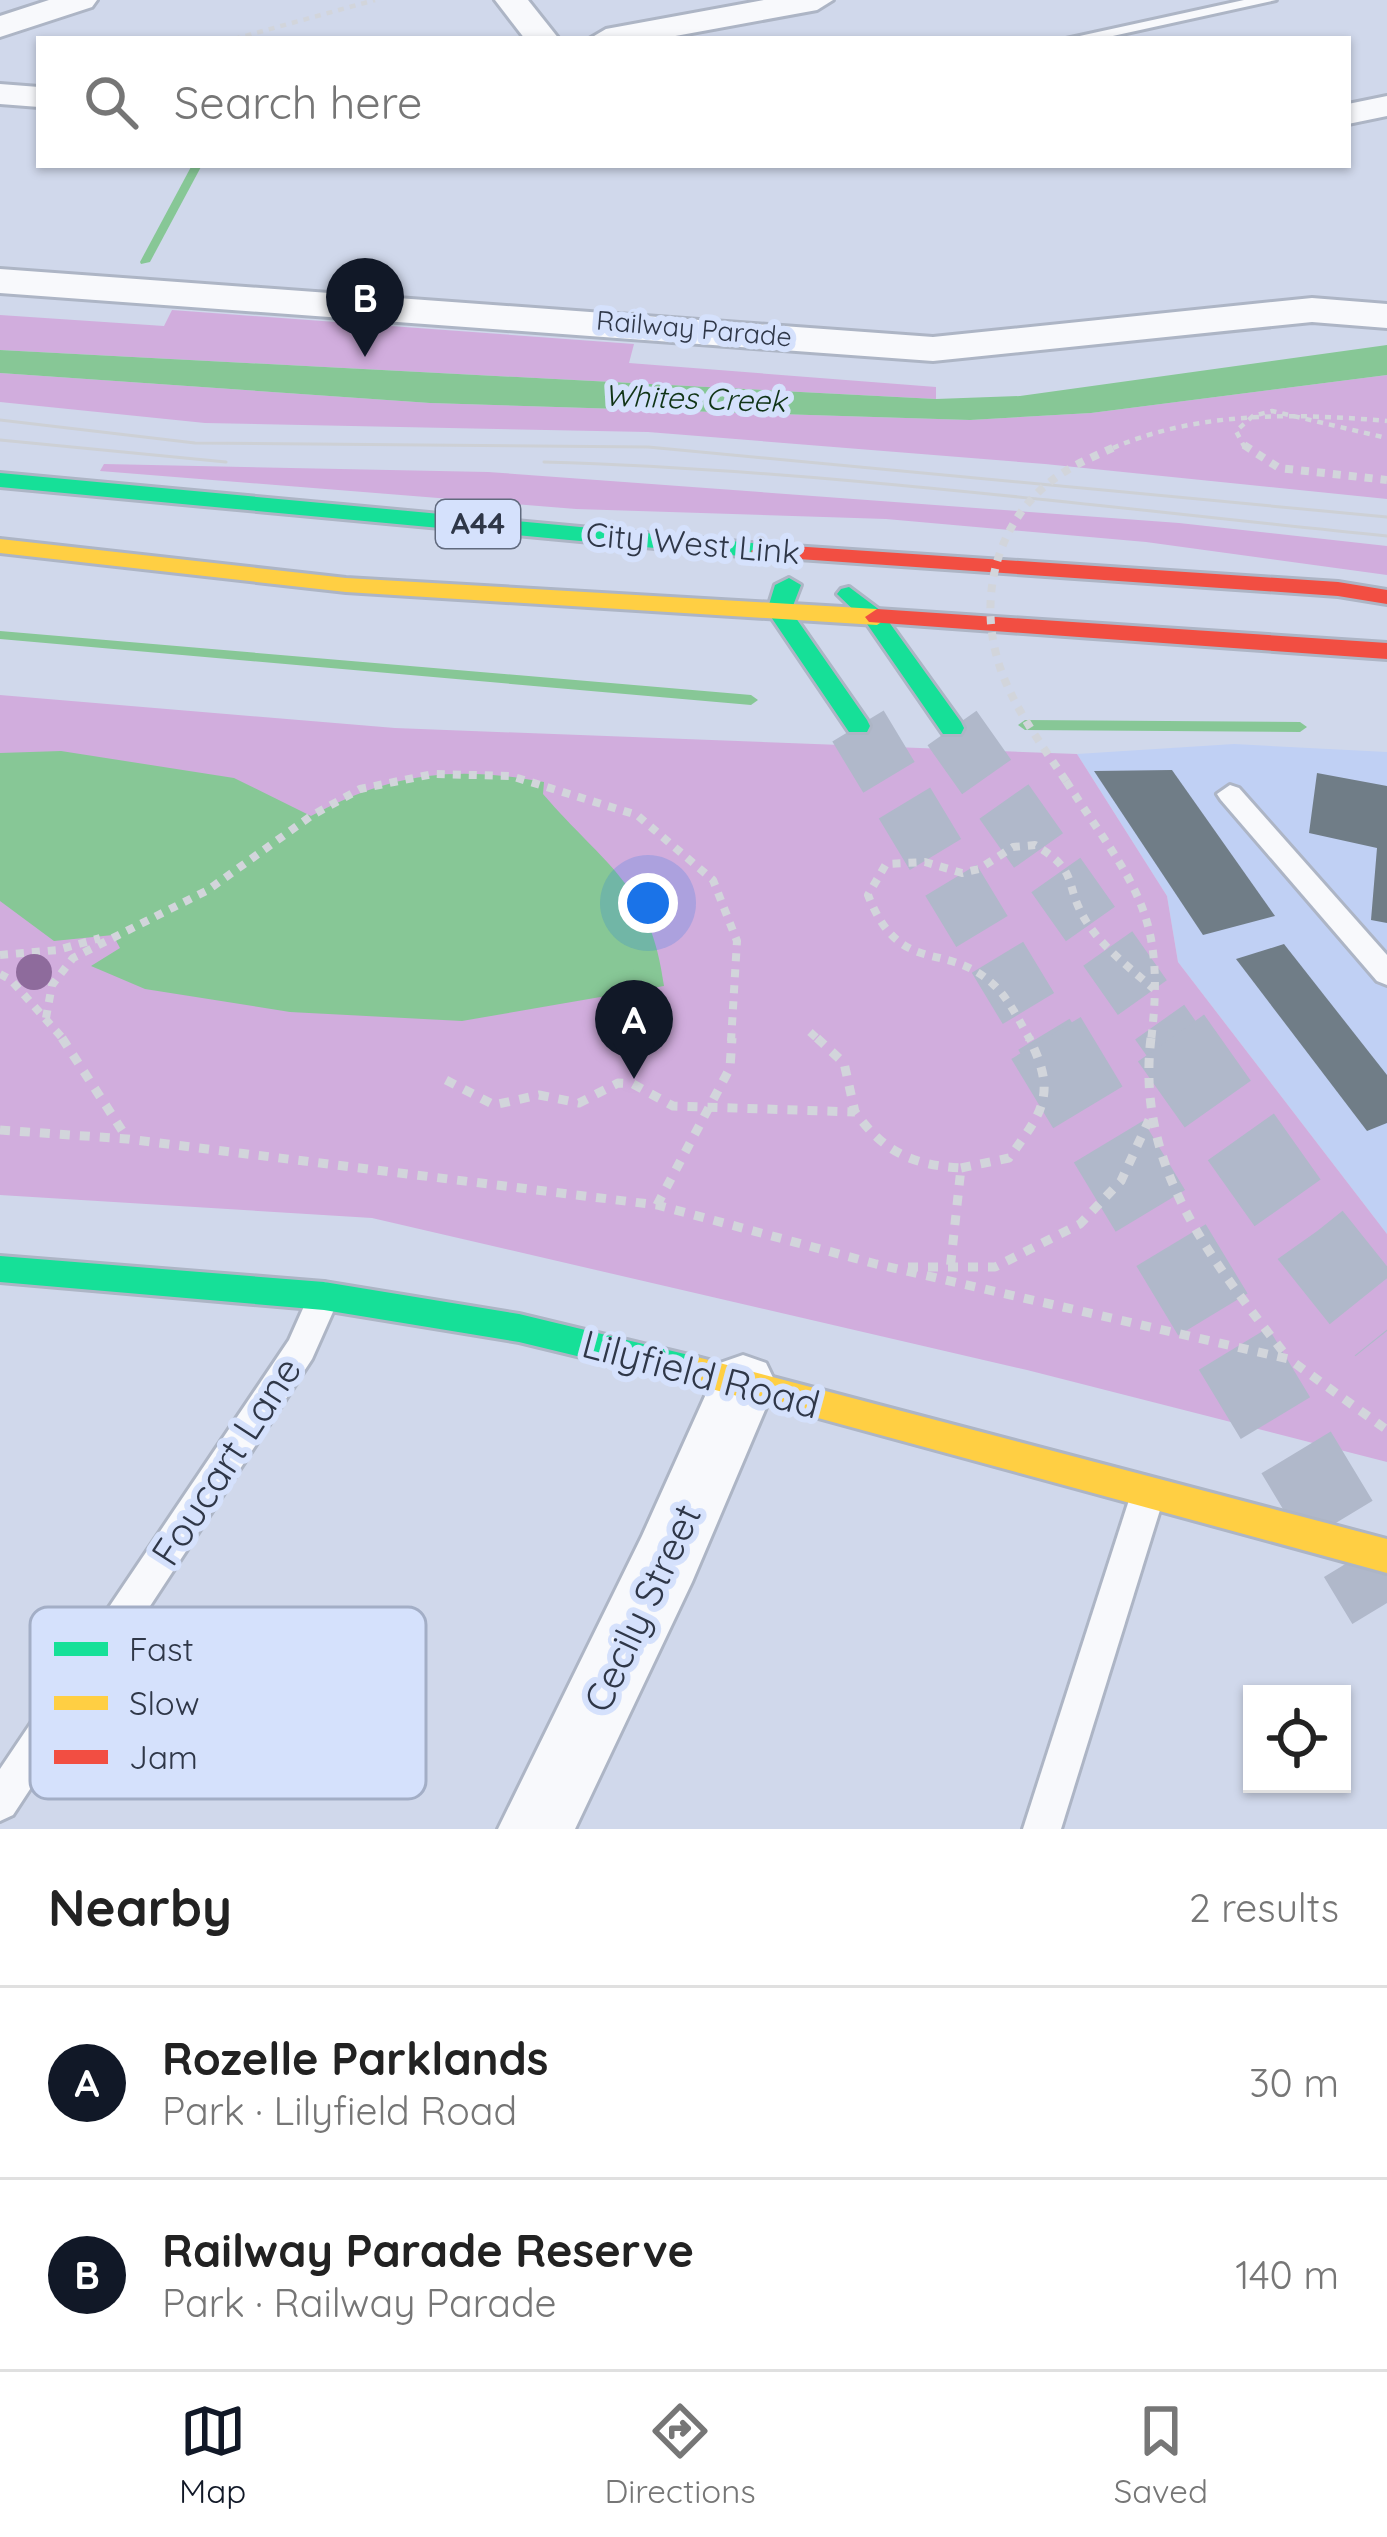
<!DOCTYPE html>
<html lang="en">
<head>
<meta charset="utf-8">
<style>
  body { margin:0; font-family:Quicksand,sans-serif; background:#f2f2f2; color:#222 }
  .controls { position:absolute; right:36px; bottom:36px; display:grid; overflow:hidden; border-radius:0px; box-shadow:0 3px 9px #0004 }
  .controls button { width:108px; height:108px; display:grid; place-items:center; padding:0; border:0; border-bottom:3px solid #e0e0e0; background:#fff; color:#222; font:60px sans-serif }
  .you { position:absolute; left:648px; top:903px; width:42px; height:42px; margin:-30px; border:9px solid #fff; border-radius:50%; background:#1a73e8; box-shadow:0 0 0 18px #1a73e833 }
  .badge { display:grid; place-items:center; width:78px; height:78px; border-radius:50%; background:#111827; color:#fff; font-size:39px; font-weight:700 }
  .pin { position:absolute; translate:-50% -99px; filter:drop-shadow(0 3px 6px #0008) }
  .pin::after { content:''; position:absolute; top:63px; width:42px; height:36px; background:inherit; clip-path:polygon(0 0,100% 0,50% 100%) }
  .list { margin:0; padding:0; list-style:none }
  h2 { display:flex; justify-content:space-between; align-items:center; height:156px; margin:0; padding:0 48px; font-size:51px }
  h2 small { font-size:39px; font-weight:400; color:#767676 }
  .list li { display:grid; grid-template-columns:78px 1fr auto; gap:36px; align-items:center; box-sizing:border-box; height:192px; padding:0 48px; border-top:3px solid #e0e0e0 }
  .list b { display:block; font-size:45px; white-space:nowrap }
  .list p { margin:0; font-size:39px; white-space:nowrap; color:#767676 }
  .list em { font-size:39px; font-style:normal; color:#767676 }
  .icon { flex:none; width:66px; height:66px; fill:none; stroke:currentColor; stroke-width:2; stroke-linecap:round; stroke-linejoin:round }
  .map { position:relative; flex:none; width:1387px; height:1829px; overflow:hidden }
  .search { position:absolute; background:#fff; box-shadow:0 3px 9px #0004; left:36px; right:36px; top:36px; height:132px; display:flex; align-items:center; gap:30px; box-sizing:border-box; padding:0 42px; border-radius:0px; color:#767676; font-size:45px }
  .sheet { height:540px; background:#fff }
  nav { display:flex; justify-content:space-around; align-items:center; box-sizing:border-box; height:168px; border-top:3px solid #e0e0e0; background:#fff; font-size:33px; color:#767676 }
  nav a { display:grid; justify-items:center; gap:6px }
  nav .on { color:#111827 }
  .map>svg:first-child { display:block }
  .built { fill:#c0d0f4 }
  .green { fill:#d1addd }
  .water { fill:#87c796 }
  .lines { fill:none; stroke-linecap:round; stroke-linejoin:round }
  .stream { fill:#87c796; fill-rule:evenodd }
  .building { fill:#707d87 }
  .highway-tunnel-far1 { stroke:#b0b8ca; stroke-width:60; stroke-dasharray:60 30; stroke-linecap:butt }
  .highway-tunnel { stroke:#b0b8ca; stroke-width:81; stroke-dasharray:81 40; stroke-linecap:butt }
  .lane-casing { stroke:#adb5c5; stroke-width:6 }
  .street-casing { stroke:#adb5c5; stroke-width:6 }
  .fast-casing { stroke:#adb5c5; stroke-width:6 }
  .slow-casing { stroke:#adb5c5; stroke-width:6 }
  .jam-casing { stroke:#adb5c5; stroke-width:6 }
  .path-far2 { stroke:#d2d5db; stroke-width:4.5; stroke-dasharray:6 6; stroke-linecap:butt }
  .path-far1 { stroke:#d2d5db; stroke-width:8; stroke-dasharray:8 8; stroke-linecap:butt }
  .path { stroke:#d2d5db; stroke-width:9; stroke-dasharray:10 10; stroke-linecap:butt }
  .lane { fill:#f8f9fc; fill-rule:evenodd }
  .street { fill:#f8f9fc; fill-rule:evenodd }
  .fast { fill:#16e098; fill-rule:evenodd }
  .slow { fill:#ffcf43; fill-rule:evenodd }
  .jam { fill:#f24e42; fill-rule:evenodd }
  .tram { stroke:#cdd0d5; stroke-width:3 }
  .path-bridge-far1 { stroke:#d2d5db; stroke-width:4.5; stroke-dasharray:6 6; stroke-linecap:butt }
  .path-bridge { stroke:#d2d5db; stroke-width:8; stroke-dasharray:8 8; stroke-linecap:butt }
  .tree { fill:#8e6b9c }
  .labels { text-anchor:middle; stroke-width:12; stroke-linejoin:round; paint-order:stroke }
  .far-street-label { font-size:27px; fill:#2f3748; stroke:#d5e1fc }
  .far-water-label { font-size:30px; font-style:italic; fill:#103416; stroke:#d5e1fc }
  .shield { fill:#d5e1fc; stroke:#616a7e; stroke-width:3 }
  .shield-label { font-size:30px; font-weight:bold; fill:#2f3748 }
  .street-label { font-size:33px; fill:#2f3748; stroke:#d5e1fc }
  .near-street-label { font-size:39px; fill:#2f3748; stroke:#d5e1fc }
  .key { fill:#d5e1fc; stroke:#a3aec6; stroke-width:3 }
  .key-label { font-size:33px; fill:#2f3748 }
</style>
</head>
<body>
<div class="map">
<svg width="1387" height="1829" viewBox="0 0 1387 1829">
  <rect width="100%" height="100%" fill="#d0d8eb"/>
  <path class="built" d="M1234 744 1387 752V1234L1178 962 1167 896 1077 754Z"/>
  <g class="green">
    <path d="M172 310 634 344 629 363 936 387V399L0 350V315L164 326Z"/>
    <path d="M0 373 430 403 970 420 1091 413 1387 375V499L1045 464 648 432 205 423 0 402Z"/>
    <path d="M104 464 488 472 1179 523 1387 546V575L1146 542 886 519 576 509 100 471Z"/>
    <path d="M0 695 395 728 1077 754 1167 896 1178 962 1387 1234V1462L1027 1370 372 1218 0 1195Z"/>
  </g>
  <g class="water">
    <path d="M1387 345V375L1091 413 970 420 430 403 0 373V350L936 399 1020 396Z"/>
    <path d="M61 751 234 778 311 816C391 773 454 765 544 782L543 794C605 866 651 885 664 986L462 1021 290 1012 145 989 91 966 120 948 113 935 54 941 0 901V753Z"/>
  </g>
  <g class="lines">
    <g class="stream">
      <path d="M192 165H202L150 262 141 264 140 262Z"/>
      <path d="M0 631 751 695 758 700 751 705 0 639Z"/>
      <path d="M1025 720 1300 722 1307 727 1300 732 1025 730 1018 725Z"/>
    </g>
  </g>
  <g class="building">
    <path d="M1172 770 1275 916 1203 935 1094 771Z"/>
    <path d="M1317 773 1387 786V923L1371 920 1377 848 1309 833Z"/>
    <path d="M1284 944 1387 1075V1123L1367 1131 1236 959Z"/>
  </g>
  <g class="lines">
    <g class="highway-tunnel-far1">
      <path d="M858 726 1048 1041"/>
      <path d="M952 728 1173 1041"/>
    </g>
    <g class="highway-tunnel">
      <path d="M1046 1038 1387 1603"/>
      <path d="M1171 1038 1311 1236 1387 1331"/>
    </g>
    <g class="lane-casing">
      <g id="lane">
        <path d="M1244 0H1276L1099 39H1066Z"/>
        <path d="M1230 785 1239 788 1387 955V985L1377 981 1221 800 1217 794Z"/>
        <path d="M324 1282 335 1286 340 1296 312 1359 13 1815 0 1821V1769L289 1340 313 1286Z"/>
        <path d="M1147 1481 1159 1486 1164 1497 1061 1829H1023L1130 1497 1135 1486Z"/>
      </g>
    </g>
    <g class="street-casing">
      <g id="street">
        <path d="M49 0H97L92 7 0 37V16Z"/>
        <path d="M495 0H528L559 39H525Z"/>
        <path d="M764 0H833L817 10 659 39H589L606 29Z"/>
        <path d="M0 84 39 87V107L0 104Z"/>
        <path d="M1387 96V116L1348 124V104Z"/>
        <path d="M0 269 933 337 1312 298 1387 304V328L1312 322 933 361 0 293Z"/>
        <path d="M743 1355 766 1363 776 1384 692 1582 575 1829H498L642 1536 720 1363Z"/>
      </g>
    </g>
    <g class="fast-casing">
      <g id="fast">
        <path d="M0 473 762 544 773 551 762 558 0 487Z"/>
        <path d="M789 578 801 585 791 611 867 720 870 726 867 732H849L767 611 775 585Z"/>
        <path d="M849 587 881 611 961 722 964 728 961 734H943L865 621 837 594 841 589Z"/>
        <path d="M0 1256 324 1282 519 1314 697 1357 708 1361 713 1371 708 1381 697 1385 519 1342 324 1310 0 1282Z"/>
      </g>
    </g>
    <g class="slow-casing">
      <g id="slow">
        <path d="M0 539 346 578 877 609 889 617 877 625 346 592 0 553Z"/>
        <path d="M697 1357 1387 1539V1573L697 1385 686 1381 681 1371 686 1361Z"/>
      </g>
    </g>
    <g class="jam-casing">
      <g id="jam">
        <path d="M762 544 1338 582 1387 590V604L1338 596 754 556 751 551Z"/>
        <path d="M877 609 1387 643V659L869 622 865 617Z"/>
      </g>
    </g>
    <g class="path-far2">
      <path d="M234 39 375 0"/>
      <path d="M1245 448 1236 431 1253 416 1272 411 1387 438"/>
    </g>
    <g class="path-far1">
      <path d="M1244 445 1279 468 1387 480"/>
      <path d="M1066 781C1133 885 1167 911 1151 1041"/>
      <path d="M0 955 58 950 100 938"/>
      <path d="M0 974 11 980 65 1041"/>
      <path d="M46 1018 52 985 73 958 208 890 311 816 360 789 433 774 511 776 637 815 713 880 737 941 731 1041"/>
      <path d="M810 1032 820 1041"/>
      <path d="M1031 1041C1020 1023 1010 1000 994 985 945 939 901 979 868 895L886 864 925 862 962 873 979 869 1013 847 1035 845C1081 872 1063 884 1086 921 1103 948 1130 968 1154 989"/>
    </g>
    <g class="path">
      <path d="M62 1038 127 1138"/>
      <path d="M817 1038 844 1063 855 1112"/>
      <path d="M1151 1038C1135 1167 1213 1262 1288 1358"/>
      <path d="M446 1080 494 1105 539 1095 579 1103 618 1083 633 1084 673 1106 855 1112C884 1152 912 1165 961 1168L950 1270"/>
      <path d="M0 1130 127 1139 657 1205 876 1264 1289 1359 1387 1430"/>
      <path d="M961 1168 1009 1158C1042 1112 1058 1095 1029 1038"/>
      <path d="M657 1205 730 1068 732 1038"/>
      <path d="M908 1267H995L1080 1224 1121 1181 1149 1120"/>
    </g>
    <use href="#lane" class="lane"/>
    <use href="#street" class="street"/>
    <use href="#fast" class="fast"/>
    <use href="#slow" class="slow"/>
    <use href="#jam" class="jam"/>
    <g class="tram">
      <path d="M0 420 195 443 648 447 1387 517"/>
      <path d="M0 440 226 462"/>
      <path d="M544 462C826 470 1107 508 1387 536"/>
    </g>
    <path class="path-bridge-far1" d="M1113 448C1198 411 1297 413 1387 421"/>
    <path class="path-bridge" d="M1066 781C1044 748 1019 715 1004 678 974 605 994 518 1061 474 1079 462 1100 454 1119 445"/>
  </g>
  <circle class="tree" cx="34" cy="972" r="18"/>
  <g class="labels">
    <g class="far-street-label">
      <text transform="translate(694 329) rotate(5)" y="9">Railway Parade</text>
    </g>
    <g class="far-water-label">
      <text transform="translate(695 399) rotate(2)" y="10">Whites Creek</text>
    </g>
    <rect class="shield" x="436" y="500" width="84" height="48" rx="9"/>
    <g class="shield-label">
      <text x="478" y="534">A44</text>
    </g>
    <g class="street-label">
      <text transform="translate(693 543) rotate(5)" y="12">City West Link</text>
    </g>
    <g class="near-street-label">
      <text transform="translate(701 1374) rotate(15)" y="14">Lilyfield Road</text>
      <text transform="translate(226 1461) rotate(-57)" y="14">Foucart Lane</text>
      <text transform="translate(642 1608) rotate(-65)" y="14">Cecily Street</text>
    </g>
  </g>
  <rect x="30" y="1607" width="396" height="192" rx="18" class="key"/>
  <rect x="54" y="1642" width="54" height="14" fill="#16e098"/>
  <rect x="54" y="1696" width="54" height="14" fill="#ffcf43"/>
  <rect x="54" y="1750" width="54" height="14" fill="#f24e42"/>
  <g class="key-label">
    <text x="129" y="1661">Fast</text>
    <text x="129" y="1715">Slow</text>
    <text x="129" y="1769">Jam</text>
  </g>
</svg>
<div class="controls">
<button><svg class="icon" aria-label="locate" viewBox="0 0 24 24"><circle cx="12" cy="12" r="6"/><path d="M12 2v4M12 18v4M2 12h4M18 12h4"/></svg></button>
</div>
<div class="you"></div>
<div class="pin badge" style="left:634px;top:1079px">A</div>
<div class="pin badge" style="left:365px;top:357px">B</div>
<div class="search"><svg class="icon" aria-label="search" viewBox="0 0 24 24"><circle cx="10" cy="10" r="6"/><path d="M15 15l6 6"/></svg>Search here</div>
</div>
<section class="sheet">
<h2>Nearby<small>2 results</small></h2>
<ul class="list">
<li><span class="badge">A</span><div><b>Rozelle Parklands</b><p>Park · Lilyfield Road</p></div><em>30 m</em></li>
<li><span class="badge">B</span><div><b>Railway Parade Reserve</b><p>Park · Railway Parade</p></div><em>140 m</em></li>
</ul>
</section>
<nav>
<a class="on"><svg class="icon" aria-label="map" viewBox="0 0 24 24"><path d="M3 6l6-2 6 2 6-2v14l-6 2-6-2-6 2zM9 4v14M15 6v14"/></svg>Map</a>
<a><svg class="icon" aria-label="directions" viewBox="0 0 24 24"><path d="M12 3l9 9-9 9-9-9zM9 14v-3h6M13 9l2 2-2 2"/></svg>Directions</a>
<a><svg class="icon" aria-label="saved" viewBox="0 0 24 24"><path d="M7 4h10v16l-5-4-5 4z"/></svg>Saved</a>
</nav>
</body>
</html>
